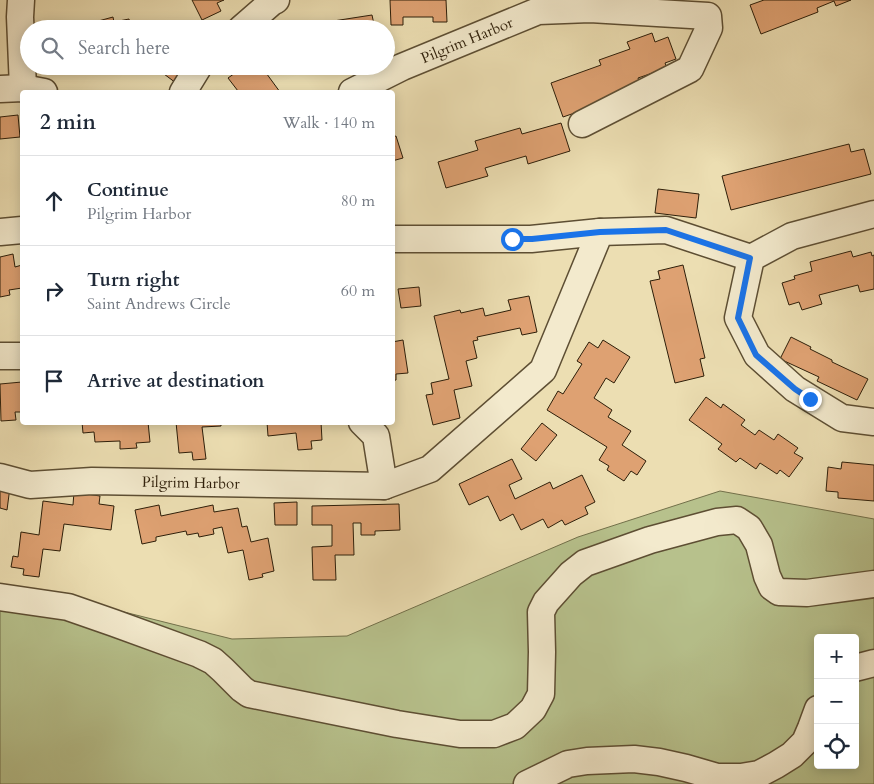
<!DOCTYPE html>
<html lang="en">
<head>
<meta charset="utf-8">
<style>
  body { margin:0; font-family:Cardo,serif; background:#f2f2f3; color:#1f2937 }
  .controls { position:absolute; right:15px; bottom:15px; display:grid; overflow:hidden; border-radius:5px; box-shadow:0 2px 12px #0003 }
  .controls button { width:45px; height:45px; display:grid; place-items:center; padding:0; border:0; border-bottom:1px solid #e0e1e3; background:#fff; color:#1f2937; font:25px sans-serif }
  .stop { position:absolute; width:15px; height:15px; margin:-11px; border:4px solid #1a73e8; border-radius:50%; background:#fff }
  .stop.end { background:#1a73e8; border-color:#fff; box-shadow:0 1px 5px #0008 }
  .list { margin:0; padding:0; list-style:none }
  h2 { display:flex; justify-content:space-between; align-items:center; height:65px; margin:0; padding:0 20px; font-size:21px }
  h2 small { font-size:16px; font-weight:400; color:#747a83 }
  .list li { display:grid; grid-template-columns:32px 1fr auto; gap:15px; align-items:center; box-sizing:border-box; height:90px; padding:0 20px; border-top:1px solid #e0e1e3 }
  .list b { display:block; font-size:19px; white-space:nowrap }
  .list p { margin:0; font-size:16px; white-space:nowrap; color:#747a83 }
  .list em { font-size:16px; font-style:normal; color:#747a83 }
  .icon { flex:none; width:28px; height:28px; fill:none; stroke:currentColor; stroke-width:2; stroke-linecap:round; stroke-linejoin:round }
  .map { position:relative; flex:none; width:874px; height:784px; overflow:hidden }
  .search { position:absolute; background:#fff; box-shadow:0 2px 12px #0003; left:20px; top:20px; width:375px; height:55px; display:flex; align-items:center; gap:12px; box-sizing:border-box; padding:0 18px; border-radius:28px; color:#747a83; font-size:19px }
  .panel { position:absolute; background:#fff; box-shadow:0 2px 12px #0003; left:20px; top:90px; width:375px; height:335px; border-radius:5px }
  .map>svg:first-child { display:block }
  .green { fill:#b7c18c; stroke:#72704a; fill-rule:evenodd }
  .building { fill:#dea172; stroke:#2d1e09 }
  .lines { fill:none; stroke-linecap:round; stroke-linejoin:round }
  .minor-casing { stroke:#5d4e33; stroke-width:29 }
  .minor { stroke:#f3eacd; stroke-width:26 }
  .route { stroke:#1a73e8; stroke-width:6 }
  .labels { text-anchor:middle; stroke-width:4.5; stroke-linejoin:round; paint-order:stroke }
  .street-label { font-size:15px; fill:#2d1e09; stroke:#f3eacd }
</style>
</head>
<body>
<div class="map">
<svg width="874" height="784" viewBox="0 0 874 784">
  <rect width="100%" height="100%" fill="#ecdeb2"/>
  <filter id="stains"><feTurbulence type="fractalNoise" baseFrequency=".004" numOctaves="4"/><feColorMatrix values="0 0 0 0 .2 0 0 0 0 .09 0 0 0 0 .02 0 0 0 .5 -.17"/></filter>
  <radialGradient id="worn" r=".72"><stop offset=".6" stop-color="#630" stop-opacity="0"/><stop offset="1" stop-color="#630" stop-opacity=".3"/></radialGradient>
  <path class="green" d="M720 491 874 519V784H0V586L56 595 232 639 347 636 578 537ZM818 638H855V765H818Z"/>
  <g class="building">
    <path d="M192 0H224L217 3 221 11 202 20Z"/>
    <path d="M390 0H446L447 22H433V17H403V25H391Z"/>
    <path d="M764 0H851L836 6 834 1 817 8 818 12 761 34 750 5Z"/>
    <path d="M372 15 375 29H302L301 26Z"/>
    <path d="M113 17 114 22 129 19 131 29H86L92 27 91 23Z"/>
    <path d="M652 33 655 42 668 37 676 59 665 63 667 68 638 78 640 84 615 99 563 117 551 83 601 65 599 60 630 49 627 42Z"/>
    <path d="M163 66H196L180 86 160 71Z"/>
    <path d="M245 66H261L280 92H236L238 91 228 78Z"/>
    <path d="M18 115 20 137 0 139V117Z"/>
    <path d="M561 123 570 151 528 164 526 156 485 168 488 176 446 188 438 162 478 150 475 141 520 128 522 134Z"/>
    <path d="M396 136 403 158 392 161V137Z"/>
    <path d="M849 144 851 152 864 149 871 174 731 210 722 176Z"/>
    <path d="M658 189 699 194 696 218 655 213Z"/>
    <path d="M851 251 853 257 871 252 872 256 874 255V289L860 292 858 285 819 295 822 304 802 310 799 302 789 305 782 283 795 279 794 276 812 271 810 262Z"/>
    <path d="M13 254 15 267 22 265V288L9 290 10 295 0 297V257Z"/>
    <path d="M683 265 705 358 700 359 704 376 675 383 650 281 660 279 658 271Z"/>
    <path d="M419 287 421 306 401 308 398 289Z"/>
    <path d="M529 296 537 332 522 335 520 328 477 337 478 340 473 341 477 358 466 361 472 386 454 390 460 418 433 425 426 395 433 394 431 383 449 379 434 316 460 310 461 313 483 308 485 316 511 310 508 300Z"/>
    <path d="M791 337 811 347 810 349 832 360V362L868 379 857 400 817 381 819 377 780 359Z"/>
    <path d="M403 340 408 373 396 374V380L392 381V342Z"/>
    <path d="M603 340 630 357 614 383 606 378 594 398 612 410 608 417 631 431 622 445 646 461 637 475 631 471 624 481 607 470 609 466 599 460 607 447 547 410 558 391 563 394 582 364 577 361 589 342 598 348Z"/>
    <path d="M22 382V412H15L16 420 1 421 0 384Z"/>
    <path d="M706 397 721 408 723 404 745 420 741 425 755 435 759 430 774 440 778 434 798 448 794 453 803 458 789 477 780 470 777 474 760 463 756 469 740 458 736 462 718 449 722 444 689 420Z"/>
    <path d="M82 422H148L150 442 136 443 137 448 120 449V441L95 442 94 432 83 433Z"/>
    <path d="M176 422H221V426L202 427 206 459 193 460 192 452 179 453Z"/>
    <path d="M267 422H321L322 440 311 441 312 449 298 450 296 433 268 436Z"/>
    <path d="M542 423 557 435 536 461 521 449Z"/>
    <path d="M512 459 522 479 509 485 515 499 550 482 553 489 582 475 595 502 585 507 588 514 565 525 562 520 548 528 543 519 521 530 513 514 500 521 488 496 469 505 459 484Z"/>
    <path d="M842 462 874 465V501L838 498V492L826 491 828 467 841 469Z"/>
    <path d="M0 486 10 487 7 510 0 508Z"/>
    <path d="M74 492 100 496 99 504 114 506 111 530 64 524 60 551 43 549 39 577 23 575 24 569 11 567 13 556 18 557 21 532 39 535 43 501 73 505Z"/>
    <path d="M297 502V525H275L274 503Z"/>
    <path d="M399 504 400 530 375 531V535H361V523H353L354 555H335L336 580H313L312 547 332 546V525H312V506Z"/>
    <path d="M159 505 161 516 213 505 214 512 238 508 242 527 247 526 251 542 268 538 274 571 262 574 263 577 249 580 243 550 228 553 222 527 213 529 214 534 199 537 198 533 187 535 186 531 156 537V541L142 544 135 510Z"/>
  </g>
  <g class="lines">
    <g class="minor-casing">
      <g id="minor">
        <path d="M21 0 20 17 23 88"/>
        <path d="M241 29 272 2 276 0"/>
        <path d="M0 89 23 88 44 92"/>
        <path d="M183 92 199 66"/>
        <path id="s1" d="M352 92 402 67 538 11 590 9 708 16 709 28 690 69 582 124"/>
        <path d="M874 214 792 236 751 258 738 318 757 355 795 389 842 418 874 422"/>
        <path d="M0 232 22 230"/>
        <path d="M392 239H531L600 232"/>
        <path d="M0 356H22"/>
        <path d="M362 422 376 436 384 486"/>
        <path id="s2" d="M0 477 30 485 92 481 384 486 430 469 543 370 600 232 666 230 751 258"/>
        <path d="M0 597 68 607 114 623 199 654 213 661 223 670 242 689 249 694 397 724 460 734H494L515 726 533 709 541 694 542 652 541 612 546 602 571 574 585 563 650 540 717 522 737 520 749 528 759 545 767 576 772 587 779 592 807 593 874 584"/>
        <path d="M855 668 874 663"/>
        <path d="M527 784 568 764 587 761 634 759 659 762 686 768 717 777H741L759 774 776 765 792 755 805 742 811 728 818 709"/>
      </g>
    </g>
    <use href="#minor" class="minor"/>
  </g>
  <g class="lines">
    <path class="route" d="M512 239H532L600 232 666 230 750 258 738 318 756 355 795 389 810 399"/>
  </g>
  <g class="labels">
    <g class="street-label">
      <text dy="5" stroke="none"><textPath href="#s1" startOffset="126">Pilgrim Harbor</textPath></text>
      <text dy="5" stroke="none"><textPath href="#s2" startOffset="192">Pilgrim Harbor</textPath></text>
    </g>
  </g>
  <rect width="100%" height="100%" filter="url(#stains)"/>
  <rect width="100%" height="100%" fill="url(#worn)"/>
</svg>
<div class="controls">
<button>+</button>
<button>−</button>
<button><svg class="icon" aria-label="locate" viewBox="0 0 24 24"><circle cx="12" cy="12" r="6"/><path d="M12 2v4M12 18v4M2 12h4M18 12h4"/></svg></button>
</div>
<div class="stop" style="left:512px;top:239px"></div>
<div class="stop end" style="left:810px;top:399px"></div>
<div class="search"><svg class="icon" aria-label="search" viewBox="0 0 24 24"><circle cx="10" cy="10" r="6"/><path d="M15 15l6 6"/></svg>Search here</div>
<section class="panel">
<h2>2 min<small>Walk · 140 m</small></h2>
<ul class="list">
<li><svg class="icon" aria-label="ahead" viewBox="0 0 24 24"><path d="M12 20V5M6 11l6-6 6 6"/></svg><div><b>Continue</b><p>Pilgrim Harbor</p></div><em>80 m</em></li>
<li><svg class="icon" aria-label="right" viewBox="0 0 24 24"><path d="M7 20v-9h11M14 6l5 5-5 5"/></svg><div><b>Turn right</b><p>Saint Andrews Circle</p></div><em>60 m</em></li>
<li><svg class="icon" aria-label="arrive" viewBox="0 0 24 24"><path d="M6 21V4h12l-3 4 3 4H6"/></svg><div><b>Arrive at destination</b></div></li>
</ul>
</section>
</div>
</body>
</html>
